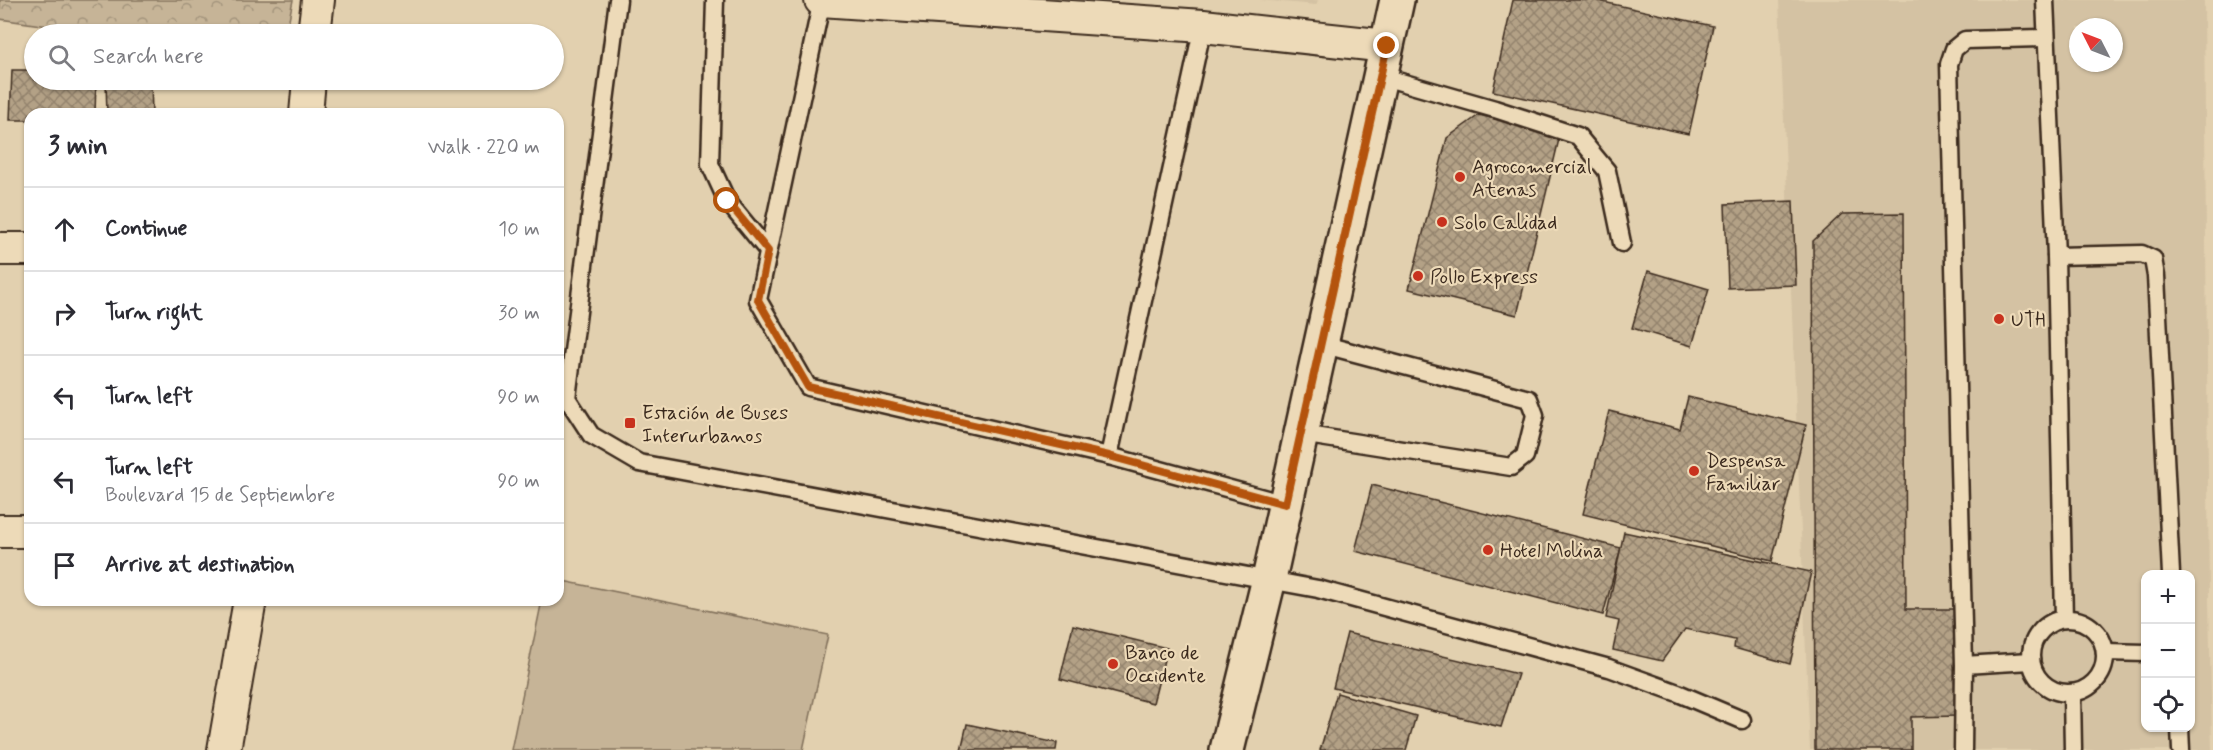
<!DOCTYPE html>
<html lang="en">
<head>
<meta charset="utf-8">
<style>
  body { margin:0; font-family:Mynerve,sans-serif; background:#f2f2f3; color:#2b2b33 }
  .controls { position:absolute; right:18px; bottom:18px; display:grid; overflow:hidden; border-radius:12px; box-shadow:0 2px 4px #0004 }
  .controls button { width:54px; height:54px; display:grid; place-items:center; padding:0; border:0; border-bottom:2px solid #e1e1e2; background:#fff; color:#2b2b33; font:30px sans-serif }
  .compass { position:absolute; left:2069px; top:18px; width:54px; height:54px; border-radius:50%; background:#fff; box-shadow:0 2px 4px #0004; rotate:312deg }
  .stop { position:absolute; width:18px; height:18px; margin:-14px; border:4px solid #b45309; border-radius:50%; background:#fff }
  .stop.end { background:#b45309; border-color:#fff; box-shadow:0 2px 6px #0008 }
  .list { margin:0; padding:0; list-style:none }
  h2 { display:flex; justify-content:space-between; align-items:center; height:78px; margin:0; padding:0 24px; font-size:26px }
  h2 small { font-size:20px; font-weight:400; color:#7c7c81 }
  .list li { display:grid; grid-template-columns:39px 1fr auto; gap:18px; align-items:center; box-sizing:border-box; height:84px; padding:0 24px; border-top:2px solid #e1e1e2 }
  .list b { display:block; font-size:22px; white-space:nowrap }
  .list p { margin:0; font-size:20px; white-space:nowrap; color:#7c7c81 }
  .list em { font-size:20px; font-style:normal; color:#7c7c81 }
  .icon { flex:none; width:33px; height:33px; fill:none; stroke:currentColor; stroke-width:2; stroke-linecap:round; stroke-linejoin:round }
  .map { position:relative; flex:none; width:2213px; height:750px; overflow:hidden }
  .search { position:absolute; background:#fff; box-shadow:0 2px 4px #0004; left:24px; top:24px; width:540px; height:66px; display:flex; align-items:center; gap:15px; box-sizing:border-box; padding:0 21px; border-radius:33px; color:#7c7c81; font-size:22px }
  .panel { position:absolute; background:#fff; box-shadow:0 2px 4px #0004; left:24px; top:108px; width:540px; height:498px; border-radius:18px }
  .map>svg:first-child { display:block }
  .built { fill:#d4c2a3; fill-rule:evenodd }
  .park { fill:url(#park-crowns); stroke:#806f5a; stroke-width:1.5 }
  .pitch { fill:#c6b497; stroke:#806f5a; stroke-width:1.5 }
  .building { fill:url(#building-cross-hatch); stroke:#3b2a1e; stroke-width:1.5 }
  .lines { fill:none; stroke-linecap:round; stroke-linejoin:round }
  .lane-casing { stroke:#3b2a1e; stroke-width:21 }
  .street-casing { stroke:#3b2a1e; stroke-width:36 }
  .secondary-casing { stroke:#3b2a1e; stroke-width:38 }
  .lane { stroke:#eddab8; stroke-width:16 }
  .street { stroke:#eddab8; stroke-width:32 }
  .secondary { stroke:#eddab8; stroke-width:33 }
  .route { stroke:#b45309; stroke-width:8 }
  .poi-dot { fill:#c8321e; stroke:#eddab8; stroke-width:2 }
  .labels { text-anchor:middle; stroke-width:4.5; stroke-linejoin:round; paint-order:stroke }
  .poi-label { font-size:20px; fill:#3b2a1e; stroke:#eddab8; text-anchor:start }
</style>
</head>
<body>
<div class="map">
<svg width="2213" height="750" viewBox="0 0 2213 750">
  <defs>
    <pattern id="park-crowns" width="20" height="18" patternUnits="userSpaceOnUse" patternTransform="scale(1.5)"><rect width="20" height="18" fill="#c6b497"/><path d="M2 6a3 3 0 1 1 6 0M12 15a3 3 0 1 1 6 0" fill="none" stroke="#a2937b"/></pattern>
    <pattern id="building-cross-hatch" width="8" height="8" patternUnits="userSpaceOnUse" patternTransform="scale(1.5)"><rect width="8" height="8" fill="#b3a186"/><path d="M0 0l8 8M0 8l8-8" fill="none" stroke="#93836d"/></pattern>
  </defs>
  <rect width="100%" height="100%" fill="#e2d0af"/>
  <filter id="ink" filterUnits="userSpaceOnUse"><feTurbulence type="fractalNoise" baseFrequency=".0167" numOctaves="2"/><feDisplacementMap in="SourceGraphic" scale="12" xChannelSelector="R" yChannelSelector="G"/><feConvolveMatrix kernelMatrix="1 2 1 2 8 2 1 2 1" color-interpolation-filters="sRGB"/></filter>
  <g filter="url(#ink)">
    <g class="built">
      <path d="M1260 0H1318L1316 5Z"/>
      <path d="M1779 0H2204L2209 598 2212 750H1810ZM2078 27H2114V63H2078ZM2146 574H2190V728H2146Z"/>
    </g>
    <path class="park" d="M0 0H293L286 34H103L0 19Z"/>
    <path class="pitch" d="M558 580 828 635 803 750H511L542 600H558Z"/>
    <g class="building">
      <path d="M1513 0H1594L1713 26 1689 134 1493 91Z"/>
      <path d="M12 70H34V80H96L95 114H30V120H10Z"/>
      <path d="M151 80 152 114H107L106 82Z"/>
      <path d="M1479 115 1560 135 1517 315 1409 289 1447 138Z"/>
      <path d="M1793 201 1796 285 1728 288 1725 204Z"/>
      <path d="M1904 213 1906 609H1958V716L1911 717V750H1815L1813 241 1842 214Z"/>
      <path d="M1648 271 1709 289 1692 346 1632 328Z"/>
      <path d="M1688 397 1806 425 1772 561 1583 514 1609 411 1680 429Z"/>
      <path d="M1372 485 1621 548 1603 615 1355 551Z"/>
      <path d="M1624 532 1811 572 1790 664 1734 648 1735 640 1685 629 1662 661 1613 650 1619 621 1606 618Z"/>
      <path d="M1073 625 1167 648 1153 703 1060 679Z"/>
      <path d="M1347 633 1518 674 1501 727 1333 688Z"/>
      <path d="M1337 693 1416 716 1406 750H1320Z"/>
      <path d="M967 724 1057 743 1056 750H961Z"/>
    </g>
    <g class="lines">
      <g class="lane-casing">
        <g id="lane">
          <path d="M618 0 567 398 591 435 639 463 1318 589 1609 668 1678 693 1742 720"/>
          <path d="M715 0 710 164 727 201 768 251"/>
          <path d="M822 0 758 300 808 387 1109 456 1285 504"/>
          <path d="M2045 0 2056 256 2064 619"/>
          <path d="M1380 76 1495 109 1578 136 1607 171 1622 243"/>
          <path d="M2056 256 2142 254 2153 259 2156 276 2171 574"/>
          <path d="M1301 434 1511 467 1525 456 1535 415 1529 399 1321 344"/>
          <path d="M1109 456 1203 26"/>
          <circle cx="2068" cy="656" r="37"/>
          <path d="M2105 652 2146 653"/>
          <path d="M1964 665 2031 661"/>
          <path d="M2072 693 2073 750"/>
          <path d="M2180 728 2181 750"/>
          <path d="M1963 750 1964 665 1949 64 1954 49 1965 40 2045 38"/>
        </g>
      </g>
      <g class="street-casing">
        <g id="street">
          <path d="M821 0 1203 26 1387 46"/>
          <path d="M314 34 318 0"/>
          <path d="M306 114 309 80"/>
          <path d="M0 249H30"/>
          <path d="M0 531H30"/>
          <path d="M224 750 250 600"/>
        </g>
      </g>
      <g class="secondary-casing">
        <path id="secondary" d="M1227 750 1269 579 1397 0"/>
      </g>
      <use href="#lane" class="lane"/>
      <use href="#street" class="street"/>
      <use href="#secondary" class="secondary"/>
    </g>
  </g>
  <g class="lines" filter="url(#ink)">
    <path class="route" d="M727 201 768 251 758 300 808 387 1109 456 1285 504 1387 46"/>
  </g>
  <g class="poi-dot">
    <circle cx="1460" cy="177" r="6"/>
    <circle cx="1442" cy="222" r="6"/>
    <circle cx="1418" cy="276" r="6"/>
    <circle cx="1999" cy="319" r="6"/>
    <rect x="624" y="417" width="12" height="12" rx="3"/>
    <circle cx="1694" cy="471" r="6"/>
    <circle cx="1488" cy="550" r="6"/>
    <circle cx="1113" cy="664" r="6"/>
  </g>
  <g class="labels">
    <g class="poi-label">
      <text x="1472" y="173">Agrocomercial<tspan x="1472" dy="23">Atenas</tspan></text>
      <text x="1454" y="229">Solo Calidad</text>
      <text x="1430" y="283">Pollo Express</text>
      <text x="2011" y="326">UTH</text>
      <text x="642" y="419">Estación de Buses<tspan x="642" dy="23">Interurbanos</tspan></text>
      <text x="1706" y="467">Despensa<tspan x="1706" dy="23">Familiar</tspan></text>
      <text x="1500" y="557">Hotel Molina</text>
      <text x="1125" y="659">Banco de<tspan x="1125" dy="23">Occidente</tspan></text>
    </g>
  </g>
</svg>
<div class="controls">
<button>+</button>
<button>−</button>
<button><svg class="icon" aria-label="locate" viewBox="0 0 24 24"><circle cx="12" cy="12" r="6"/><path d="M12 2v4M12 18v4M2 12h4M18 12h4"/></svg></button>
</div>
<svg class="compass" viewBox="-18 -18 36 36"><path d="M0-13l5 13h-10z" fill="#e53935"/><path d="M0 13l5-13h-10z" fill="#7c7c81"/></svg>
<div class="stop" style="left:727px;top:201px"></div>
<div class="stop end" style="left:1387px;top:46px"></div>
<div class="search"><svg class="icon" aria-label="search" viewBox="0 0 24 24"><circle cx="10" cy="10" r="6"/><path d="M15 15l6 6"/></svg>Search here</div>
<section class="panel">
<h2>3 min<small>Walk · 220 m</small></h2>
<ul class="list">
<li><svg class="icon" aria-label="ahead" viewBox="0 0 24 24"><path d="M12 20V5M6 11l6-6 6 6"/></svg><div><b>Continue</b></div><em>10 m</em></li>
<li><svg class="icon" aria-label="right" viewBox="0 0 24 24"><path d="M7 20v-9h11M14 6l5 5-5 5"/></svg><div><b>Turn right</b></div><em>30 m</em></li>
<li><svg class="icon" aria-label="left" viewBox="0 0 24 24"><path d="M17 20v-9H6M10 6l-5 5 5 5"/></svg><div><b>Turn left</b></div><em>90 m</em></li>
<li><svg class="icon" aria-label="left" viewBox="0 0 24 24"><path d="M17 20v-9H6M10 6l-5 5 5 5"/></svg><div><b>Turn left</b><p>Boulevard 15 de Septiembre</p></div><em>90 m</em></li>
<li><svg class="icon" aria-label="arrive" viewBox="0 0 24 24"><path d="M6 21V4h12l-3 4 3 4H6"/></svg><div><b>Arrive at destination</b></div></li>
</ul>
</section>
</div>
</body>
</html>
